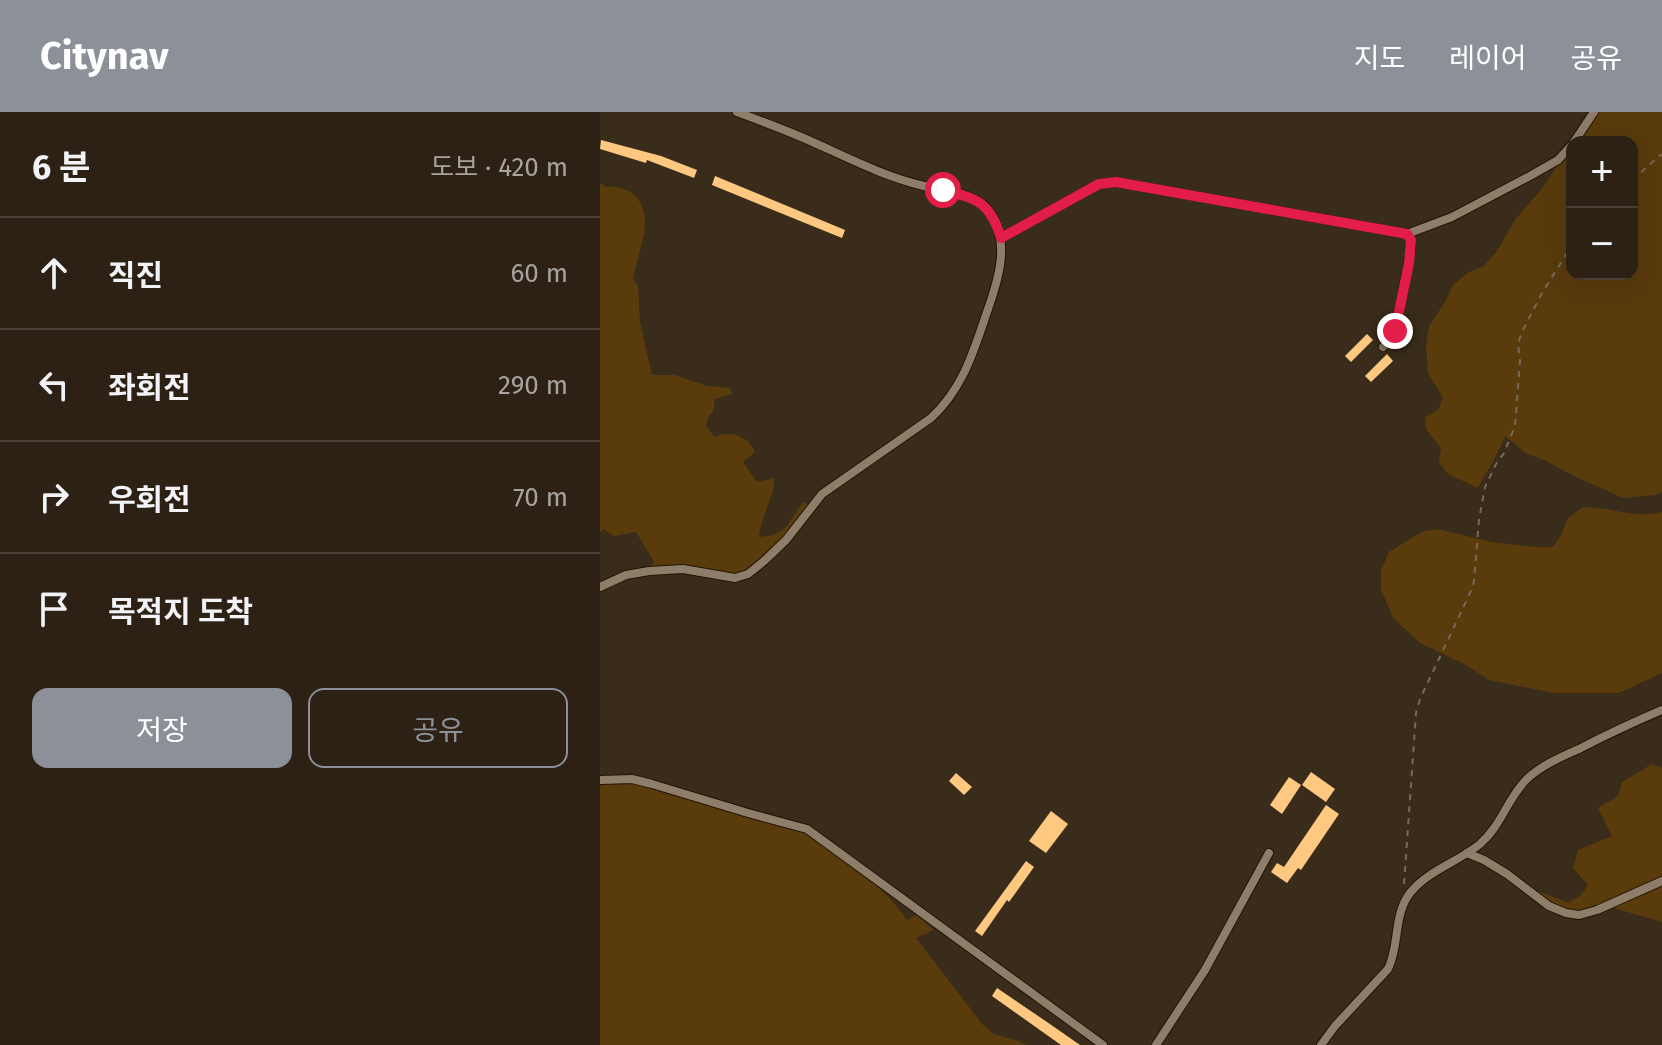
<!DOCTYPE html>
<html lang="ko">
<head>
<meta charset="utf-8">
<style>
  body { margin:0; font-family:"Fira Sans","Noto Sans KR",sans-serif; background:#34291d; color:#f1f3f6 }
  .controls { position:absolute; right:24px; top:24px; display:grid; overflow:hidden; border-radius:16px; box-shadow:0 8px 32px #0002 }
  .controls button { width:72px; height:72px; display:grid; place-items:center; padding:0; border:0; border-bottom:2px solid #483e34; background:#2c2114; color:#f1f3f6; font:40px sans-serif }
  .stop { position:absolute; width:24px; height:24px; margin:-18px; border:6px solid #e11d48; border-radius:50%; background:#fff }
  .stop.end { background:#e11d48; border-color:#fff; box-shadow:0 2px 8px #0008 }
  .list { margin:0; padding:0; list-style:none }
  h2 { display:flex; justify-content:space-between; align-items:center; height:104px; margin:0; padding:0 32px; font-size:34px }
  h2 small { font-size:26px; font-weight:400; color:#a6a3a0 }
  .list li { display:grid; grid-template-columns:52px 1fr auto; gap:24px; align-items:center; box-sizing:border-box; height:112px; padding:0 32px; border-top:2px solid #483e34 }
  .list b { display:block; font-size:30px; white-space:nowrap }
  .list em { font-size:26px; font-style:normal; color:#a6a3a0 }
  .actions { display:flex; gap:16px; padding:24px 32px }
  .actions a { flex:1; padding:18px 0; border:2px solid #8c9099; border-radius:16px; text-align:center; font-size:28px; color:#8c9099 }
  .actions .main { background:#8c9099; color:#fff }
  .icon { flex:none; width:44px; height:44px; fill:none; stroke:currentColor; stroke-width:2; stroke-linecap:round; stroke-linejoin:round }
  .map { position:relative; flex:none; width:1062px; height:933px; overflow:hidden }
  header { display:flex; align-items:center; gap:48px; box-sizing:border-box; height:112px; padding:0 40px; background:#8c9099; color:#fff }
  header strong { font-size:38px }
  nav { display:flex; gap:44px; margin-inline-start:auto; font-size:28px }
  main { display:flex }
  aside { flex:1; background:#2c2114 }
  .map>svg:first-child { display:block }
  .green { fill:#593b0c }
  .building { fill:#fec880 }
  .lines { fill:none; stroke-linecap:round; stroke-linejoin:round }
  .street-casing { stroke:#211404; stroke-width:10 }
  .path { stroke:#766a5b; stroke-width:2; stroke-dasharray:6 6; stroke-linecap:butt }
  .street { stroke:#8e7d69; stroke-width:8 }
  .route { stroke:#e11d48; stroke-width:10 }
</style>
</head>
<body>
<header>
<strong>Citynav</strong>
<nav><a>지도</a><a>레이어</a><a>공유</a></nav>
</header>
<main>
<aside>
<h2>6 분<small>도보 · 420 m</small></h2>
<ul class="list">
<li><svg class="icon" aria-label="ahead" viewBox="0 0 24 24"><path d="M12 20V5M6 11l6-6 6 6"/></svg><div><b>직진</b></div><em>60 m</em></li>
<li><svg class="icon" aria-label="left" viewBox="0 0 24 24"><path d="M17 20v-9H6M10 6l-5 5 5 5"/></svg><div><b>좌회전</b></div><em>290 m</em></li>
<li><svg class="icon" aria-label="right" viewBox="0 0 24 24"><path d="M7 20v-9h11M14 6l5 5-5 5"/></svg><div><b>우회전</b></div><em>70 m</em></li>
<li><svg class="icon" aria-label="arrive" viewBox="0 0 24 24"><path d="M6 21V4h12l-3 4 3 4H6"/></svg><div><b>목적지 도착</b></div></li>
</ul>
<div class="actions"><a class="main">저장</a><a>공유</a></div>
</aside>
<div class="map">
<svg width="1062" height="933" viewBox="0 0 1062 933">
  <rect width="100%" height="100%" fill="#3a2c1a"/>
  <g class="green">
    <path d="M998 0H1062V380L1055 383 1023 386 974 364 944 348 927 342 905 324C898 343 887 358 878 376L848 362 839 351 841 336 826 317 825 305 838 298 843 286 828 261 826 234 829 214 845 190 853 173 867 161 884 154 897 139 915 108 944 74 959 51 972 38V162H1032V30H978Z"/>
    <path d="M0 71 6 75C29 73 46 87 45 112 45 131 35 149 33 168L38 173 40 210 52 263H75L107 274 130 276 132 282 115 287 113 300 108 305 106 314 115 325C130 317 149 325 155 340L143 350 157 370 174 366C176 383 160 406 159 425 187 423 186 413 202 392L205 390 208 393C189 418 168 453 136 463L47 456 54 450 36 420 14 424 3 417 0 420Z"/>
    <path d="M983 395C1012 395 1032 407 1062 400V561L1019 581H954L889 568 866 553 820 531 794 507 781 478V458L789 440 821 420 837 417 892 430 935 435H953L961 423 968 406Z"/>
    <path d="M1052 652 1062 656V810L1000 792 978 799 966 798 951 792 935 780H941L968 791 981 783 988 773 973 756 978 738 1012 724 998 696 1018 684 1022 670Z"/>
    <path d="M31 670 196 716C213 725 228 736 243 748 267 766 290 782 307 808L316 803 334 818 316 826 383 913 394 922 419 929 426 933H0V674L10 671Z"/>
  </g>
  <g class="building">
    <path d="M1 28 61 44 97 58 94 66 47 48 46 51 0 37Z"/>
    <path d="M115 64 245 118 242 126 112 73Z"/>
    <path d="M767 222 773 228 751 250 745 244Z"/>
    <path d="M787 242 793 249 771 270 765 264Z"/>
    <path d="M711 660 735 677 726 690 702 673Z"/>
    <path d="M356 661 372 675 364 683 349 669Z"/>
    <path d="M689 665 701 673 682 702 670 693Z"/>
    <path d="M726 693 739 702 701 758 698 756 687 771 671 760 677 751 684 755Z"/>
    <path d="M451 699 468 712 446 741 429 729Z"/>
    <path d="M426 749 434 755 409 790 407 788 382 824 375 819Z"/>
    <path d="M397 876 447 910 480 933H461L392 884Z"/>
  </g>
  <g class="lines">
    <g class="street-casing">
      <g id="street">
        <path d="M974 30 994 0"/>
        <path d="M807 122 852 105 930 64 958 48 972 33"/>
        <path d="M401 126 499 72 516 70 807 122 811 128V137L797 210 792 225 783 235"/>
        <path d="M0 475 26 463 49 459 83 457 135 466 148 462 164 449 186 428 222 382 331 306C363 276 373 241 387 200 398 169 411 130 390 100 377 81 345 79 324 74 286 65 252 48 217 32 191 20 164 10 137 0"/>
        <path d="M0 668 32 667 52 672 148 701 207 717 503 933"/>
        <path d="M867 741 884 748 907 762 949 794 966 801 979 803 997 798 1062 769"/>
        <path d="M556 933 605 858 669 741"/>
        <path d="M721 933 735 914 788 857C800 833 793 803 810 781 827 759 858 750 880 732 902 713 907 687 926 668 940 654 961 645 979 637 1006 623 1034 610 1062 598"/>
      </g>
    </g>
    <g class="path">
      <path d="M1032 68 1062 42"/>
      <path d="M804 772 816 601 820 587 870 481 874 469 879 408 885 375 896 352 904 341 915 314 920 249 918 231 923 218 942 181 972 133"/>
    </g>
    <use href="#street" class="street"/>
  </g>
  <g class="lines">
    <path class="route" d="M343 78C378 87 390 90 401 126L499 72 516 70 807 122 811 128 809 151 795 219"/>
  </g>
</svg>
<div class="controls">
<button>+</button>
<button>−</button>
</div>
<div class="stop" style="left:343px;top:78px"></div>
<div class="stop end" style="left:795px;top:219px"></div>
</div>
</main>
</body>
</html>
